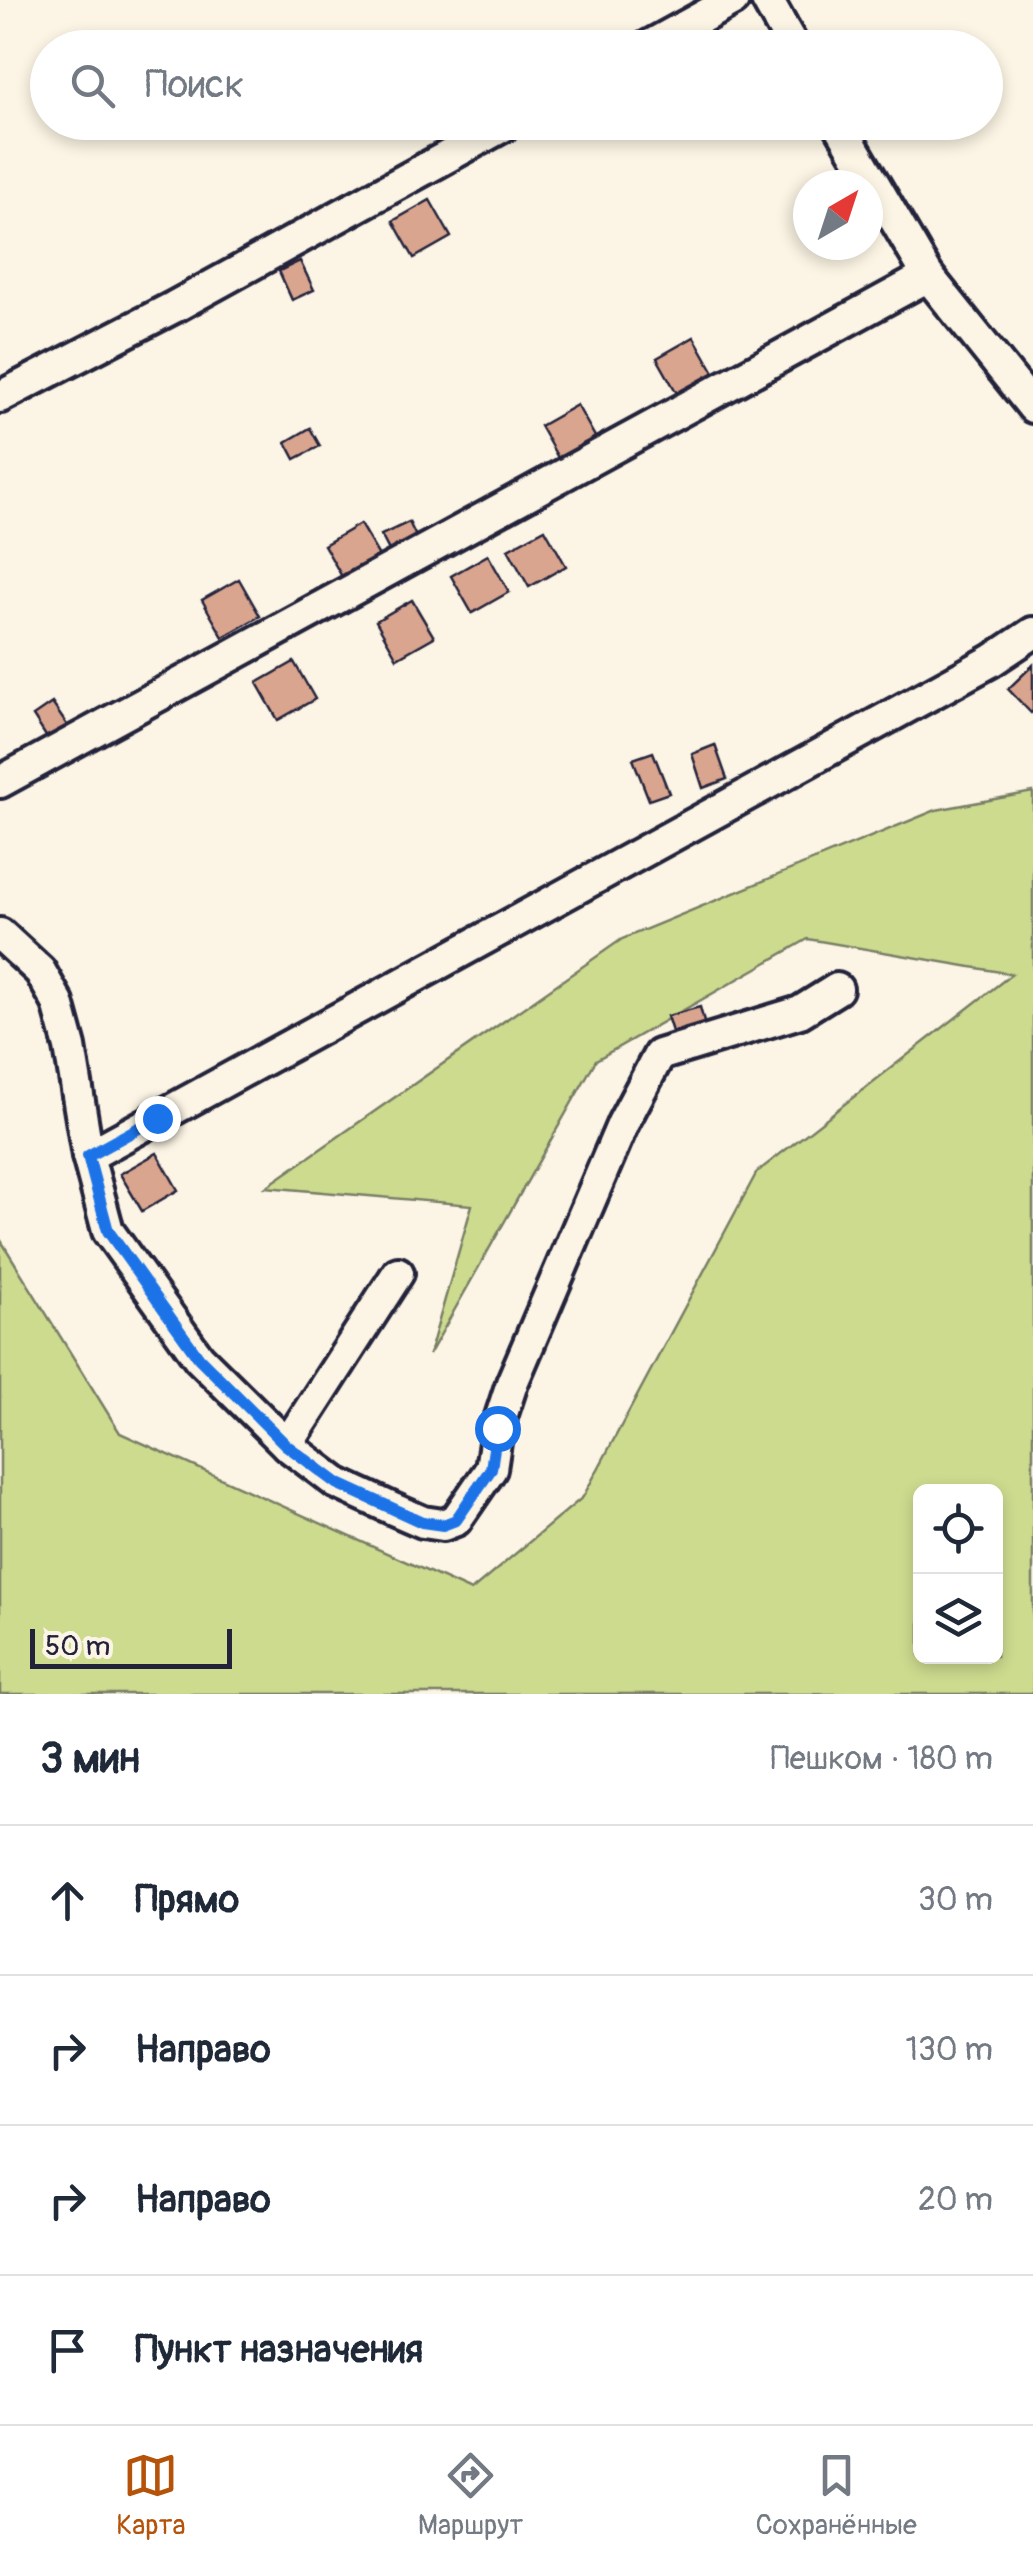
<!DOCTYPE html>
<html lang="ru">
<head>
<meta charset="utf-8">
<style>
  body { margin:0; font-family:Pangolin,sans-serif; background:#f6f6f7; color:#1f2937 }
  .controls { position:absolute; right:30px; bottom:30px; display:grid; overflow:hidden; border-radius:15px; box-shadow:0 5px 15px #0003 }
  .controls button { width:90px; height:90px; display:grid; place-items:center; padding:0; border:0; border-bottom:2px solid #e0e1e3; background:#fff; color:#1f2937; font:50px sans-serif }
  .compass { position:absolute; left:793px; top:170px; width:90px; height:90px; border-radius:50%; background:#fff; box-shadow:0 5px 15px #0003; rotate:39deg }
  .scale { position:absolute; left:30px; bottom:25px; width:202px; box-sizing:border-box; padding-left:10px; border:5px solid #22223b; border-top:0; font-size:28px; line-height:35px; white-space:nowrap; color:#22223b; -webkit-text-stroke:8px #fcf5e5; paint-order:stroke }
  .stop { position:absolute; width:30px; height:30px; margin:-22px; border:8px solid #1a73e8; border-radius:50%; background:#fff }
  .stop.end { background:#1a73e8; border-color:#fff; box-shadow:0 2px 10px #0008 }
  .list { margin:0; padding:0; list-style:none }
  h2 { display:flex; justify-content:space-between; align-items:center; height:130px; margin:0; padding:0 40px; font-size:42px }
  h2 small { font-size:32px; font-weight:400; color:#747a83 }
  .list li { display:grid; grid-template-columns:65px 1fr auto; gap:30px; align-items:center; box-sizing:border-box; height:150px; padding:0 40px; border-top:2px solid #e0e1e3 }
  .list b { display:block; font-size:38px; white-space:nowrap }
  .list em { font-size:32px; font-style:normal; color:#747a83 }
  .icon { flex:none; width:55px; height:55px; fill:none; stroke:currentColor; stroke-width:2; stroke-linecap:round; stroke-linejoin:round }
  .map { position:relative; flex:none; width:1033px; height:1694px; overflow:hidden }
  .search { position:absolute; background:#fff; box-shadow:0 5px 15px #0003; left:30px; right:30px; top:30px; height:110px; display:flex; align-items:center; gap:25px; box-sizing:border-box; padding:0 35px; border-radius:55px; color:#747a83; font-size:38px }
  .sheet { height:730px; background:#fff }
  nav { display:flex; justify-content:space-around; align-items:center; box-sizing:border-box; height:140px; border-top:2px solid #e0e1e3; background:#fff; font-size:28px; color:#747a83 }
  nav a { display:grid; justify-items:center; gap:5px }
  nav .on { color:#b45309 }
  .map>svg:first-child { display:block }
  .green { fill:#cddb8f; stroke:#787e65; stroke-width:2.5; fill-rule:evenodd }
  .building { fill:#daa58f; stroke:#22223b; stroke-width:2.5 }
  .lines { fill:none; stroke-linecap:round; stroke-linejoin:round }
  .street-casing { stroke:#22223b; stroke-width:38 }
  .street { stroke:#fcf5e5; stroke-width:30 }
  .route { stroke:#1a73e8; stroke-width:12 }
</style>
</head>
<body>
<div class="map">
<svg width="1033" height="1694" viewBox="0 0 1033 1694">
  <rect width="100%" height="100%" fill="#fcf5e5"/>
  <filter id="ink" filterUnits="userSpaceOnUse"><feTurbulence type="fractalNoise" baseFrequency=".01" numOctaves="2"/><feDisplacementMap in="SourceGraphic" scale="20" xChannelSelector="R" yChannelSelector="G"/><feConvolveMatrix kernelMatrix="1 2 1 2 8 2 1 2 1" color-interpolation-filters="sRGB"/></filter>
  <g filter="url(#ink)">
    <path class="green" d="M1033 792V1694H0V1239L120 1433 471 1591 583 1497 757 1172 1012 974 808 939 596 1060 429 1355 472 1205 266 1187 622 939 936 810ZM920 1491H996V1656H920Z"/>
    <g class="building">
      <path d="M430 200 451 237 414 258 393 221Z"/>
      <path d="M300 261 314 290 292 300 279 271Z"/>
      <path d="M694 337 715 374 678 395 657 358Z"/>
      <path d="M577 405 598 442 561 463 540 426Z"/>
      <path d="M310 428 320 446 295 459 286 442Z"/>
      <path d="M409 522 420 545 393 558 381 535Z"/>
      <path d="M360 524 382 561 345 582 324 545Z"/>
      <path d="M545 529 566 566 529 587 508 549Z"/>
      <path d="M488 555 509 592 472 613 451 576Z"/>
      <path d="M239 579 260 616 223 637 202 600Z"/>
      <path d="M412 600 434 637 397 658 376 621Z"/>
      <path d="M294 662 315 699 278 720 257 683Z"/>
      <path d="M1033 665V711L1031 713 1008 689Z"/>
      <path d="M52 703 69 728 49 741 33 716Z"/>
      <path d="M715 745 727 779 703 788 692 754Z"/>
      <path d="M653 752 669 793 649 800 633 759Z"/>
      <path d="M700 1007 705 1026 673 1035 667 1016Z"/>
      <path d="M157 1153 178 1190 142 1211 120 1174Z"/>
    </g>
    <g class="lines">
      <g class="street-casing">
        <g id="street">
          <path d="M767 0 794 48"/>
          <path d="M646 48 733 0"/>
          <path d="M838 122 928 276 1033 407"/>
          <path d="M0 397 174 307 510 122"/>
          <path d="M0 782 928 276"/>
          <path d="M0 934 40 971 58 1003 70 1047 88 1156 108 1231 199 1358 287 1445 398 1273"/>
          <path d="M88 1156 991 661 1033 633"/>
          <path d="M287 1445 337 1483 393 1509 423 1522 443 1525 456 1520 491 1469 497 1429 512 1383 623 1123 659 1055 800 1012 837 989"/>
        </g>
      </g>
      <use href="#street" class="street"/>
    </g>
  </g>
  <g class="lines" filter="url(#ink)">
    <path class="route" d="M157 1118 88 1156 108 1231 199 1358 286 1445 337 1483 422 1522 443 1525 456 1520 491 1469 497 1428"/>
  </g>
</svg>
<div class="controls">
<button><svg class="icon" aria-label="locate" viewBox="0 0 24 24"><circle cx="12" cy="12" r="6"/><path d="M12 2v4M12 18v4M2 12h4M18 12h4"/></svg></button>
<button><svg class="icon" aria-label="layers" viewBox="0 0 24 24"><path d="M12 4l9 5-9 5-9-5zM3 14l9 5 9-5"/></svg></button>
</div>
<svg class="compass" viewBox="-18 -18 36 36"><path d="M0-13l5 13h-10z" fill="#e53935"/><path d="M0 13l5-13h-10z" fill="#747a83"/></svg>
<div class="scale">50 m</div>
<div class="stop" style="left:497px;top:1428px"></div>
<div class="stop end" style="left:157px;top:1118px"></div>
<div class="search"><svg class="icon" aria-label="search" viewBox="0 0 24 24"><circle cx="10" cy="10" r="6"/><path d="M15 15l6 6"/></svg>Поиск</div>
</div>
<section class="sheet">
<h2>3 мин<small>Пешком · 180 m</small></h2>
<ul class="list">
<li><svg class="icon" aria-label="ahead" viewBox="0 0 24 24"><path d="M12 20V5M6 11l6-6 6 6"/></svg><div><b>Прямо</b></div><em>30 m</em></li>
<li><svg class="icon" aria-label="right" viewBox="0 0 24 24"><path d="M7 20v-9h11M14 6l5 5-5 5"/></svg><div><b>Направо</b></div><em>130 m</em></li>
<li><svg class="icon" aria-label="right" viewBox="0 0 24 24"><path d="M7 20v-9h11M14 6l5 5-5 5"/></svg><div><b>Направо</b></div><em>20 m</em></li>
<li><svg class="icon" aria-label="arrive" viewBox="0 0 24 24"><path d="M6 21V4h12l-3 4 3 4H6"/></svg><div><b>Пункт назначения</b></div></li>
</ul>
</section>
<nav>
<a class="on"><svg class="icon" aria-label="map" viewBox="0 0 24 24"><path d="M3 6l6-2 6 2 6-2v14l-6 2-6-2-6 2zM9 4v14M15 6v14"/></svg>Карта</a>
<a><svg class="icon" aria-label="directions" viewBox="0 0 24 24"><path d="M12 3l9 9-9 9-9-9zM9 14v-3h6M13 9l2 2-2 2"/></svg>Маршрут</a>
<a><svg class="icon" aria-label="saved" viewBox="0 0 24 24"><path d="M7 4h10v16l-5-4-5 4z"/></svg>Сохранённые</a>
</nav>
</body>
</html>
